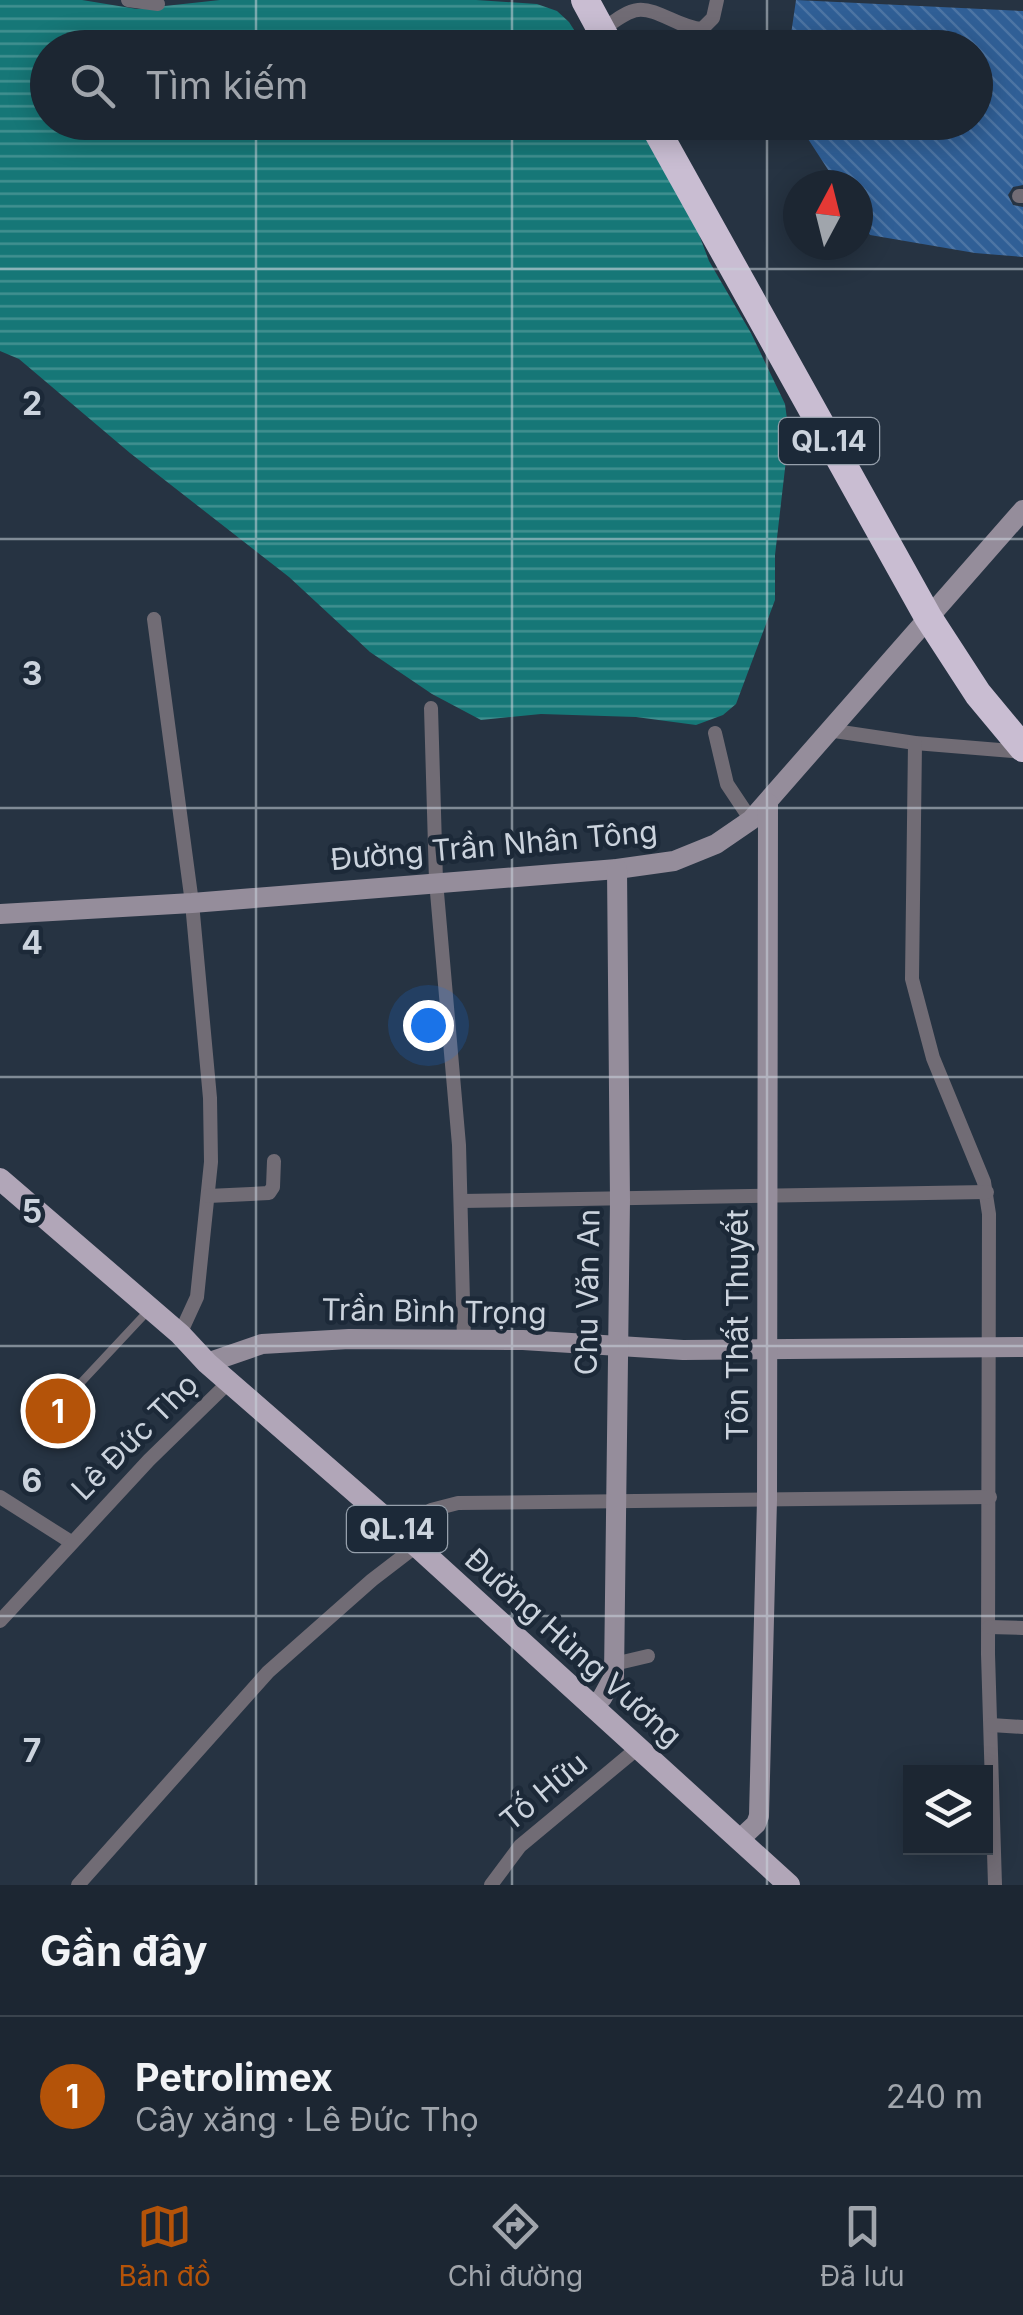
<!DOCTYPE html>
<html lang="vi">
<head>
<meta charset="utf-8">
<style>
  body { margin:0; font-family:Inter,sans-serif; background:#29323e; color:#f1f3f6 }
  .controls { position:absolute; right:30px; bottom:30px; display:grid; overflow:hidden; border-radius:0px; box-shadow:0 5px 25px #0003 }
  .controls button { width:90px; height:90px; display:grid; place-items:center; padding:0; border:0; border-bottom:2px solid #3a434d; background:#1c2632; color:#f1f3f6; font:50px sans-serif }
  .compass { position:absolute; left:783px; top:170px; width:90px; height:90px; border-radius:50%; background:#1c2632; box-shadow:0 5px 25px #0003; rotate:7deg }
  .you { position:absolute; left:428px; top:1025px; width:35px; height:35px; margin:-25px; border:8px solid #fff; border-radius:50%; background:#1a73e8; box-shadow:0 0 0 15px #1a73e833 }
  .badge { display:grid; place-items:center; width:65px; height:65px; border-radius:50%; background:#b45309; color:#fff; font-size:32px; font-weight:700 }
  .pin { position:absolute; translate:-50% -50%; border:5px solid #fff; box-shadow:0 2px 10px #0006 }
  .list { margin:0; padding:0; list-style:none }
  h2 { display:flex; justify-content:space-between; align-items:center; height:130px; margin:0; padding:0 40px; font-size:42px }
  h2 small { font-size:32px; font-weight:400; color:#a0a5ac }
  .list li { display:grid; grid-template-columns:65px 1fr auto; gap:30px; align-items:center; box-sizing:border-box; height:160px; padding:0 40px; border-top:2px solid #3a434d }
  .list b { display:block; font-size:38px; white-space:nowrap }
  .list p { margin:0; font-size:32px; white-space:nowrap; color:#a0a5ac }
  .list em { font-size:32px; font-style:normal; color:#a0a5ac }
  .icon { flex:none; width:55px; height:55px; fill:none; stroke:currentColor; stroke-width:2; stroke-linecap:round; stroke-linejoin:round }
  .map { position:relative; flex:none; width:1023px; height:1885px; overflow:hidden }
  .search { position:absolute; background:#1c2632; box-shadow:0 5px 25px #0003; left:30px; right:30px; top:30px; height:110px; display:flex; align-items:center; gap:25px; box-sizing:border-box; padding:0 35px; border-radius:55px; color:#a0a5ac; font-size:38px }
  .sheet { height:290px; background:#1c2632 }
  nav { display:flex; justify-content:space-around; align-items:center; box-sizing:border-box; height:140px; border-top:2px solid #3a434d; background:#1c2632; font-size:28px; color:#a0a5ac }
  nav a { display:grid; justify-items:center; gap:5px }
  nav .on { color:#b45309 }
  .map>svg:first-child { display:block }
  .water { fill:url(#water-rules) }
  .building { fill:url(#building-back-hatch) }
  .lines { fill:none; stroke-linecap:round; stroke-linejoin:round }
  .lane { stroke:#716c75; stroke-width:8 }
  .street { stroke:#716c75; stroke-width:14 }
  .secondary { stroke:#958d9b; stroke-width:20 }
  .primary { stroke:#b1a6b8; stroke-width:22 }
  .highway { stroke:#c9bdd2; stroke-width:28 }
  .grid { fill:none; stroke:#cbd3dd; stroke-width:2.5; stroke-opacity:0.55 }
  .labels { text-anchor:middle; stroke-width:9; stroke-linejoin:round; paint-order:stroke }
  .shield { fill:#1c2938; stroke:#96a0ac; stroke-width:2.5 }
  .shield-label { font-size:28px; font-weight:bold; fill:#cbd3dd }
  .street-label { font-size:30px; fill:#cbd3dd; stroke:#1c2938 }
  .grid-label { font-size:32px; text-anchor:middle; font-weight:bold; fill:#cbd3dd; stroke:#1c2938; stroke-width:9; stroke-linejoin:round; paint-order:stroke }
</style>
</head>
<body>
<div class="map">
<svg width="1023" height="1885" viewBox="0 0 1023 1885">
  <defs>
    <pattern id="water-rules" width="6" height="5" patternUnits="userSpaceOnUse" patternTransform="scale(2.5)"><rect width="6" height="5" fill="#167777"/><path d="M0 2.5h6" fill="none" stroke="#419090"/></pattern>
    <pattern id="building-back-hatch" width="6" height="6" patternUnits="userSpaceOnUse" patternTransform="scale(2.5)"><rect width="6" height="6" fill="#305f96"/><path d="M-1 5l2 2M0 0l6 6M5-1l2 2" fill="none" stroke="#4d75a4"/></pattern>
  </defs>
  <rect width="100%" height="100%" fill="#263342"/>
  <path class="water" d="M0 0H82L137 9 220 0H476L537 4 557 11 569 22 585 47 48 48V122L637 123 677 176 709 261 751 333 785 404 789 434 775 555V600L736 704 723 715 696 725 636 717 541 714 481 720 432 694 370 652 289 577 130 453 19 359 0 351Z"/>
  <path class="building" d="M796 0 1023 11V185L1013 187 1008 195 1013 205 1023 207V257L975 253 870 235 858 216V185H838L797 122H976V48H789Z"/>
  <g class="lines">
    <path class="lane" d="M60 1405 147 1312"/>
    <g class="street">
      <path d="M128 0 158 4"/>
      <path d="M602 30C612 23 626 11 638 10 658 8 679 28 702 29L713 18 717 0"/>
      <path d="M1019 196H1023"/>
      <path d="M154 619 192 903 210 1098 211 1162 197 1297 180 1334"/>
      <path d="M431 708 436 881 459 1145 464 1341"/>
      <path d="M828 730 915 743 1023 752"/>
      <path d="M715 733 727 784 751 820"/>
      <path d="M915 743 912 979 933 1058 984 1182 989 1214 988 1654 995 1885"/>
      <path d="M208 1196 269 1193 273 1187 274 1161"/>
      <path d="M461 1201 987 1192"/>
      <path d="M0 1497 71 1542"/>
      <path d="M400 1531 431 1510 458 1503 990 1497"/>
      <path d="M0 1621 149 1460 229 1382"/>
      <path d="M989 1627 1023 1628"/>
      <path d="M614 1664 648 1656"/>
      <path d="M991 1725 1023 1727"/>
      <path d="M78 1885 268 1672 372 1580 415 1547"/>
      <path d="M491 1885 520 1846 639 1747"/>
    </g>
    <g class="secondary">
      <path d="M0 914 192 903 617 869 674 861 716 844 751 820 1023 510"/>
      <path d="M207 1363 262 1344 349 1339 523 1340 683 1350 1023 1347"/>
      <path d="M591 1706 602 1698 614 1676 620 1200 617 869"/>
      <path d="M740 1839 756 1824 759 1816 767 1500 768 803"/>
    </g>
    <path class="primary" d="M0 1179 180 1334 207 1363 400 1531 789 1885"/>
    <g class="highway">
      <path d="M585 0 611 48"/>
      <path d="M652 122 928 617 978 694 1023 748"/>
    </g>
  </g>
  <path class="grid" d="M256 0V48M512 0V48M767 0V48M256 122V1885M512 122V1885M767 122V1885M0 269H1023M0 539H1023M0 808H1023M0 1077H1023M0 1346H1023M0 1616H1023"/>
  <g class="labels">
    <g class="shield">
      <rect x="779" y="418" width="100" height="46" rx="8"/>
      <rect x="347" y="1506" width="100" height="46" rx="8"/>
    </g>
    <g class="shield-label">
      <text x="829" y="451">QL.14</text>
      <text x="397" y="1539">QL.14</text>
    </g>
    <g class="street-label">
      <text transform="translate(494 846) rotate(-5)" y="10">Đường Trần Nhân Tông</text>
      <text transform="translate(588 1292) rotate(-89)" y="10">Chu Văn An</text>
      <text transform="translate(434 1312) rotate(1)" y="10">Trần Bình Trọng</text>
      <text transform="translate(738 1325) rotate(-90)" y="10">Tôn Thất Thuyết</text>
      <text transform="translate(135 1437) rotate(-45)" y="10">Lê Đức Thọ</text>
      <text transform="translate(573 1648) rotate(42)" y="10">Đường Hùng Vương</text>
      <text transform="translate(544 1792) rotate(-40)" y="10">Tố Hữu</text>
    </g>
  </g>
  <g class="grid-label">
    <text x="32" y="415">2</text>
    <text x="32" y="685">3</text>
    <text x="32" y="954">4</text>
    <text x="32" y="1223">5</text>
    <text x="32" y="1492">6</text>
    <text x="32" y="1762">7</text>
  </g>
</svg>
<div class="controls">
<button><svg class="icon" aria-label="layers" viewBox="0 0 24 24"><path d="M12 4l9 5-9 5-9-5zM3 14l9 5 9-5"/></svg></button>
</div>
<svg class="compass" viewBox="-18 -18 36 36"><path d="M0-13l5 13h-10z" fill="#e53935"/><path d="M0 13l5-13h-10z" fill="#a0a5ac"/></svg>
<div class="you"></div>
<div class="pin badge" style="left:58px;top:1411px">1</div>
<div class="search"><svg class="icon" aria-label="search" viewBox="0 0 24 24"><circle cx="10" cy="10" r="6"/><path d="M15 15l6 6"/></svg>Tìm kiếm</div>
</div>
<section class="sheet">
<h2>Gần đây<small></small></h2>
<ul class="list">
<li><span class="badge">1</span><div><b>Petrolimex</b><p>Cây xăng · Lê Đức Thọ</p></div><em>240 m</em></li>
</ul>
</section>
<nav>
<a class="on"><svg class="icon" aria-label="map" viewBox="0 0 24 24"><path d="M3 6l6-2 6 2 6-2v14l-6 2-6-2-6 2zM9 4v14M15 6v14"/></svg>Bản đồ</a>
<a><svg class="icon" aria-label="directions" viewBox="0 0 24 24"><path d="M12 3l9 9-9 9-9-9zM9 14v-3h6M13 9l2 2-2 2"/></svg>Chỉ đường</a>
<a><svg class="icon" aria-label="saved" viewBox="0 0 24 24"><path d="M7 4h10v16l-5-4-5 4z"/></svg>Đã lưu</a>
</nav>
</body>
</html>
